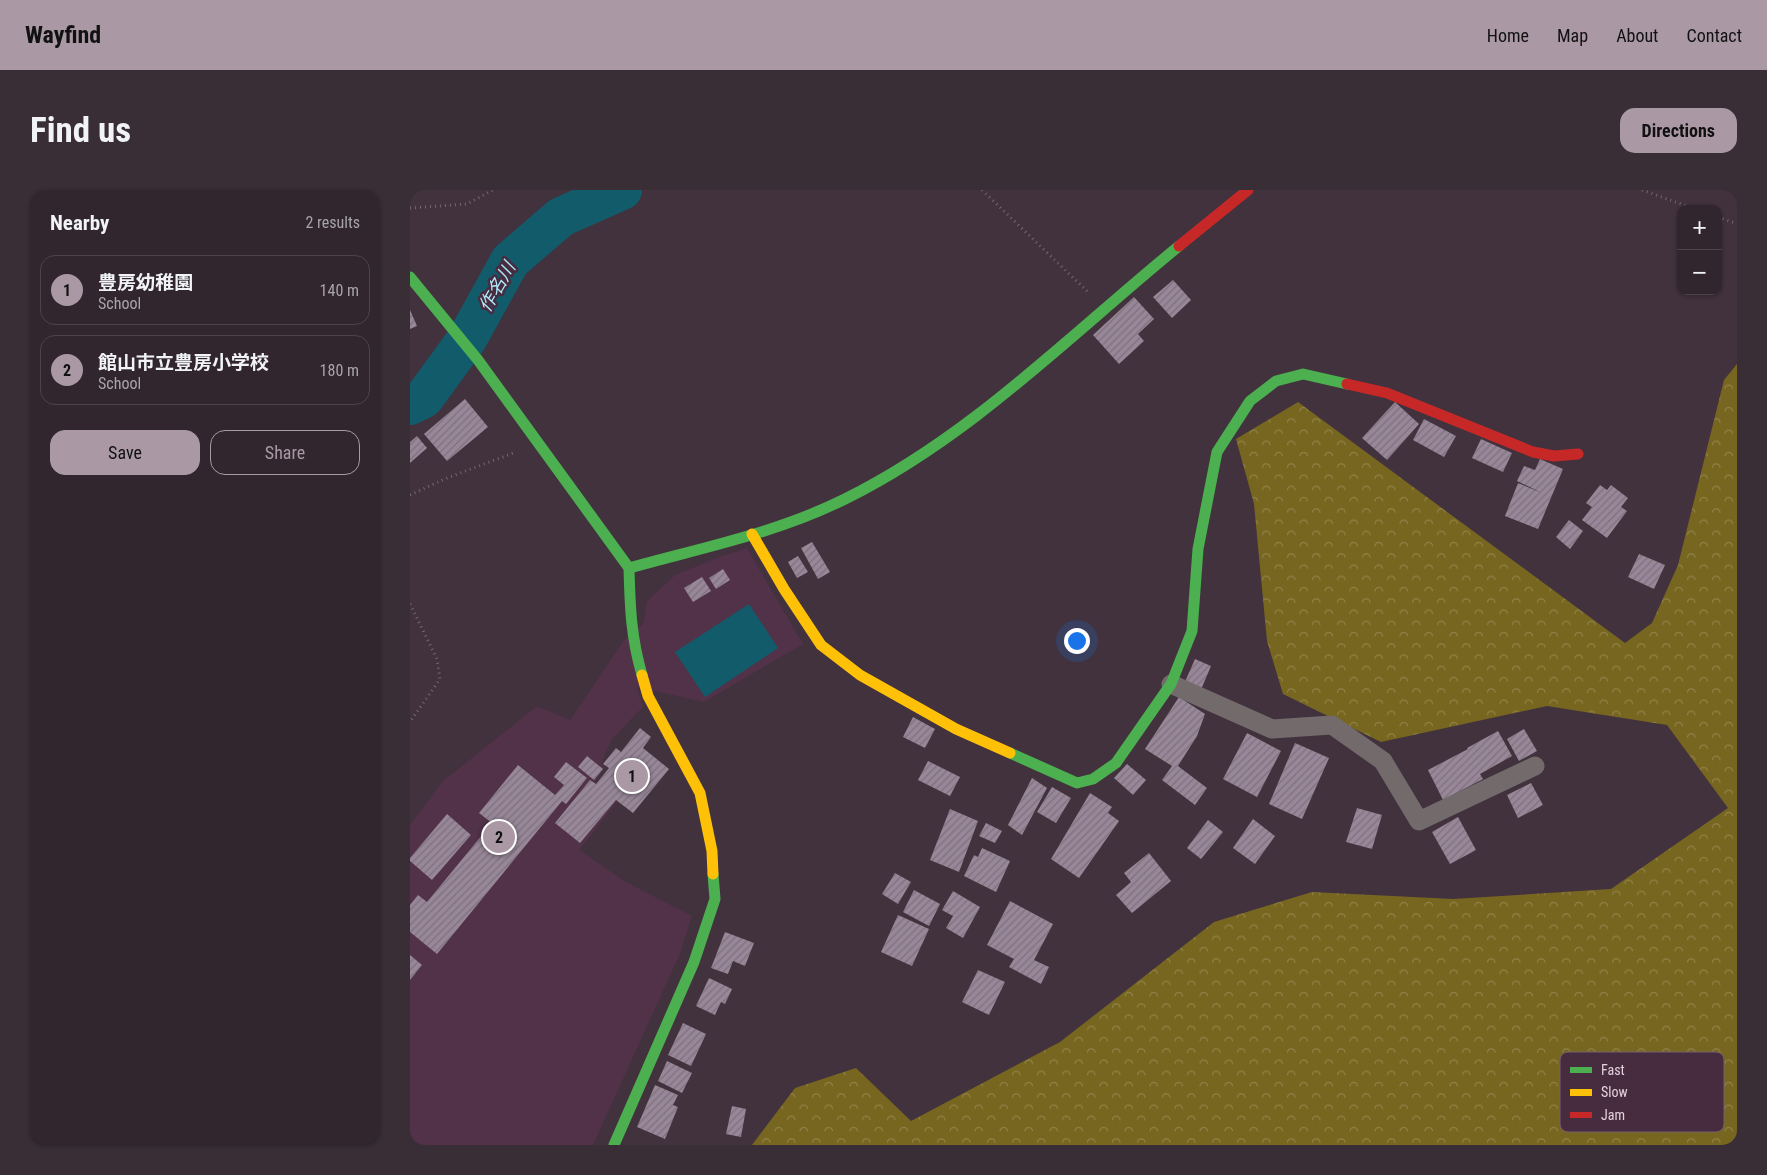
<!DOCTYPE html>
<html lang="en">
<head>
<meta charset="utf-8">
<style>
  body { margin:0; font-family:"Roboto Condensed","Noto Sans JP",sans-serif; background:#392e36; color:#f1f3f6 }
  .controls { position:absolute; right:15px; top:15px; display:grid; overflow:hidden; border-radius:10px; box-shadow:0 1px 4px #0004 }
  .controls button { width:45px; height:45px; display:grid; place-items:center; padding:0; border:0; border-bottom:1px solid #4c434a; background:#31262e; color:#f1f3f6; font:25px sans-serif }
  .you { position:absolute; left:666px; top:450px; width:18px; height:18px; margin:-12px; border:4px solid #fff; border-radius:50%; background:#1a73e8; box-shadow:0 0 0 8px #1a73e833 }
  .badge { display:grid; place-items:center; width:32px; height:32px; border-radius:50%; background:#aa99a5; color:#111; font-size:16px; font-weight:700 }
  .pin { position:absolute; translate:-50% -50%; border:2px solid #fff; box-shadow:0 1px 5px #0006 }
  .list { margin:0; padding:0; list-style:none }
  h2 { display:flex; justify-content:space-between; align-items:center; height:65px; margin:0; padding:0 20px; font-size:21px }
  h2 small { font-size:16px; font-weight:400; color:#a8a5aa }
  .list li { display:grid; grid-template-columns:32px 1fr auto; gap:15px; align-items:center; box-sizing:border-box; height:70px; margin:0 10px 10px; padding:0 10px; border:1px solid #4c434a; border-radius:15px }
  .list b { display:block; font-size:19px; white-space:nowrap }
  .list p { margin:0; font-size:16px; white-space:nowrap; color:#a8a5aa }
  .list em { font-size:16px; font-style:normal; color:#a8a5aa }
  .actions { display:flex; gap:10px; padding:15px 20px }
  .actions a { flex:1; padding:11px 0; border:1px solid #aa99a5; border-radius:15px; text-align:center; font-size:18px; color:#aa99a5 }
  .actions .main { background:#aa99a5; color:#111 }
  .map { position:relative; flex:none; width:1327px; height:955px; overflow:hidden; border-radius:15px }
  header { display:flex; align-items:center; gap:30px; box-sizing:border-box; height:70px; padding:0 25px; background:#aa99a5; color:#111 }
  header strong { font-size:24px }
  nav { display:flex; gap:28px; margin-inline-start:auto; font-size:18px }
  .intro { display:flex; align-items:center; justify-content:space-between; box-sizing:border-box; height:120px; padding:0 30px }
  h1 { margin:0; font-size:35px }
  .button { padding:12px 22px; border-radius:15px; background:#aa99a5; color:#111; font-size:18px; font-weight:700 }
  main { display:flex; gap:30px; padding:0 30px }
  aside { flex:1; background:#31262e; border-radius:15px; box-shadow:0 1px 4px #0004 }
  .map>svg:first-child { display:block }
  .built { fill:#513249 }
  .forest { fill:url(#forest-crowns) }
  .water { fill:#125b6b }
  .lines { fill:none; stroke-linecap:round; stroke-linejoin:round }
  .river { stroke:#125b6b; stroke-width:40 }
  .building { fill:url(#building-hatch) }
  .path { stroke:#73696d; stroke-width:3; stroke-dasharray:1 4; stroke-linecap:butt }
  .street { stroke:#736a6c; stroke-width:19 }
  .fast { stroke:#4caf50; stroke-width:11 }
  .slow { stroke:#ffc107; stroke-width:11 }
  .jam { stroke:#c62828; stroke-width:11 }
  .labels { text-anchor:middle; stroke-width:5; stroke-linejoin:round; paint-order:stroke }
  .water-label { font-size:18px; font-style:italic; fill:#aee8f8; stroke:#472c40 }
  .key { fill:#472c40; stroke:#765e6f; stroke-width:1 }
  .key-label { font-size:14px; fill:#e3d1dd }
</style>
</head>
<body>
<header>
<strong>Wayfind</strong>
<nav><a>Home</a><a>Map</a><a>About</a><a>Contact</a></nav>
</header>
<div class="intro"><h1>Find us</h1><a class="button">Directions</a></div>
<main>
<aside>
<h2>Nearby<small>2 results</small></h2>
<ul class="list">
<li><span class="badge">1</span><div><b>豊房幼稚園</b><p>School</p></div><em>140 m</em></li>
<li><span class="badge">2</span><div><b>館山市立豊房小学校</b><p>School</p></div><em>180 m</em></li>
</ul>
<div class="actions"><a class="main">Save</a><a>Share</a></div>
</aside>
<div class="map">
<svg width="1327" height="955" viewBox="0 0 1327 955">
  <defs>
    <pattern id="forest-crowns" width="20" height="18" patternUnits="userSpaceOnUse" patternTransform="scale(1.25)"><rect width="20" height="18" fill="#77661f"/><path d="M2 6a3 3 0 1 1 6 0M12 15a3 3 0 1 1 6 0" fill="none" stroke="#91824a"/></pattern>
    <pattern id="building-hatch" width="6" height="6" patternUnits="userSpaceOnUse" patternTransform="scale(1.25)"><rect width="6" height="6" fill="#978798"/><path d="M-1 1l2-2M0 6l6-6M5 7l2-2" fill="none" stroke="#7e717e"/></pattern>
  </defs>
  <rect width="100%" height="100%" fill="#41323d"/>
  <path class="built" d="M337 358 393 454 294 512 227 497 233 517 202 549 191 574 195 578 184 593 207 612 169 660 216 692 282 726 270 764 183 955H0V635L33 591 127 516 160 530 214 450 233 434 237 411 265 385 309 367Z"/>
  <path class="forest" d="M1327 174V955H342L385 898 446 878 501 931 650 852 804 732 902 702 1043 709 1201 699 1318 618 1257 535 1137 516 971 552 873 504 857 451 844 314 826 249 888 212 1215 453 1242 433 1268 375 1314 190Z"/>
  <path class="water" d="M339 414 368 458 295 507 265 462Z"/>
  <g class="lines">
    <path class="river" d="M0 215 14 208 57 149 100 71 151 27 212 0"/>
  </g>
  <g class="building">
    <path d="M763 90 781 110 762 128 743 107Z"/>
    <path d="M724 107 744 129 728 144 734 151 709 174 683 145Z"/>
    <path d="M0 120 7 136 0 139Z"/>
    <path d="M55 209 78 237 37 271 14 244Z"/>
    <path d="M985 212 1009 234 977 270 952 248Z"/>
    <path d="M1014 229 1046 246 1034 267 1003 250Z"/>
    <path d="M7 246 17 258 0 273V252Z"/>
    <path d="M1071 249 1102 263 1093 282 1062 268Z"/>
    <path d="M1130 269 1153 279 1128 339 1095 326 1108 293 1132 303 1107 291 1114 276 1125 280Z"/>
    <path d="M1190 295 1197 300 1201 295 1218 308 1211 317 1217 321 1197 348 1172 330 1182 317 1176 313Z"/>
    <path d="M1159 330 1173 341 1160 359 1146 347Z"/>
    <path d="M402 352 420 382 408 389 391 358Z"/>
    <path d="M1229 364 1255 375 1244 399 1218 387Z"/>
    <path d="M388 366 398 382 387 388 378 372Z"/>
    <path d="M313 379 320 390 306 399 299 388Z"/>
    <path d="M292 387 301 401 283 412 274 398Z"/>
    <path d="M785 469 801 476 790 502 774 494Z"/>
    <path d="M769 507 795 524 787 546 768 576 797 598 785 615 752 590 762 576 735 559Z"/>
    <path d="M503 527 525 539 515 558 493 547Z"/>
    <path d="M230 538 241 547 233 558 259 579 223 623 206 610 170 653 145 633 180 590 186 594 199 578 193 574 206 558 211 562Z"/>
    <path d="M1114 539 1127 561 1109 571 1097 549Z"/>
    <path d="M1088 541 1102 566 1070 584 1073 589 1033 610 1018 580 1058 559 1057 558Z"/>
    <path d="M837 543 871 561 847 607 813 589Z"/>
    <path d="M885 553 919 568 892 629 859 614Z"/>
    <path d="M177 566 193 579 184 590 168 577Z"/>
    <path d="M518 571 550 587 540 606 508 590Z"/>
    <path d="M156 572 177 588 156 614 152 611 27 764 0 742V715L8 705 17 712 82 633 69 623 108 575 145 605 154 595 144 587Z"/>
    <path d="M717 574 736 590 723 605 704 588Z"/>
    <path d="M622 588 637 598 612 645 598 635Z"/>
    <path d="M1121 593 1133 615 1108 628 1097 605Z"/>
    <path d="M642 597 661 608 646 633 627 622Z"/>
    <path d="M680 603 702 617 698 623 709 631 669 688 641 669Z"/>
    <path d="M947 618 972 625 962 659 936 652Z"/>
    <path d="M540 619 568 631 549 682 520 670Z"/>
    <path d="M37 624 61 645 22 690 0 671V668Z"/>
    <path d="M1048 627 1066 660 1040 674 1022 642Z"/>
    <path d="M843 629 865 646 845 674 823 658Z"/>
    <path d="M798 630 813 642 791 669 777 658Z"/>
    <path d="M576 633 592 641 585 653 569 646Z"/>
    <path d="M572 658 600 671 586 702 554 686 564 665 568 667Z"/>
    <path d="M739 663 761 691 722 723 706 705 721 692 714 683Z"/>
    <path d="M485 683 501 692 488 714 472 704Z"/>
    <path d="M504 700 530 714 519 736 493 722Z"/>
    <path d="M543 701 570 717 553 748 536 738 543 726 532 720Z"/>
    <path d="M600 711 643 734 624 770 639 777 631 794 599 777 604 769 577 755Z"/>
    <path d="M488 725 519 739 502 776 471 762Z"/>
    <path d="M315 742 344 753 335 776 323 771 318 784 301 778Z"/>
    <path d="M0 765 12 775 0 790Z"/>
    <path d="M568 780 595 792 579 825 552 812Z"/>
    <path d="M299 788 322 799 315 814 311 812 305 825 286 816Z"/>
    <path d="M273 833 296 844 281 876 258 865Z"/>
    <path d="M257 871 282 883 272 903 248 891Z"/>
    <path d="M245 895 268 905 263 915 268 917 255 949 227 937Z"/>
    <path d="M322 916 336 919 331 947 316 944Z"/>
  </g>
  <g class="lines">
    <g class="path">
      <path d="M572 0 678 102"/>
      <path d="M1232 0 1285 19"/>
      <path d="M0 18 57 14 83 0"/>
      <path d="M1308 27 1325 33"/>
      <path d="M0 305 37 288 106 262"/>
      <path d="M0 414 27 469 30 489 0 532"/>
    </g>
    <path class="street" d="M761 494 862 539 922 535 973 571 1009 631 1125 576"/>
    <g class="fast">
      <path d="M0 87 68 170 219 378C220 417 221 447 232 485"/>
      <path d="M219 378C291 358 367 343 435 309 561 247 661 144 769 56"/>
      <path d="M600 563 667 593 683 589 706 573 761 494 782 441 788 359 807 262 840 211 866 191 893 184 937 194"/>
      <path d="M204 955 284 772 305 709 303 684"/>
    </g>
    <g class="slow">
      <path d="M342 344 374 399 411 455 450 485 546 539 600 563"/>
      <path d="M232 485 238 506 290 603 302 661 303 684"/>
    </g>
    <g class="jam">
      <path d="M769 56 838 0"/>
      <path d="M937 194 977 203 1123 262 1144 266 1168 264"/>
    </g>
  </g>
  <g class="labels">
    <g class="water-label">
      <text transform="translate(87 97) rotate(-60)" y="6">作名川</text>
    </g>
  </g>
  <rect x="1150" y="862" width="164" height="80" rx="8" class="key"/>
  <rect x="1160" y="877" width="22" height="6" fill="#4caf50"/>
  <rect x="1160" y="899" width="22" height="7" fill="#ffc107"/>
  <rect x="1160" y="922" width="22" height="6" fill="#c62828"/>
  <g class="key-label">
    <text x="1191" y="885">Fast</text>
    <text x="1191" y="907">Slow</text>
    <text x="1191" y="930">Jam</text>
  </g>
</svg>
<div class="controls">
<button>+</button>
<button>−</button>
</div>
<div class="you"></div>
<div class="pin badge" style="left:222px;top:586px">1</div>
<div class="pin badge" style="left:89px;top:647px">2</div>
</div>
</main>
</body>
</html>
